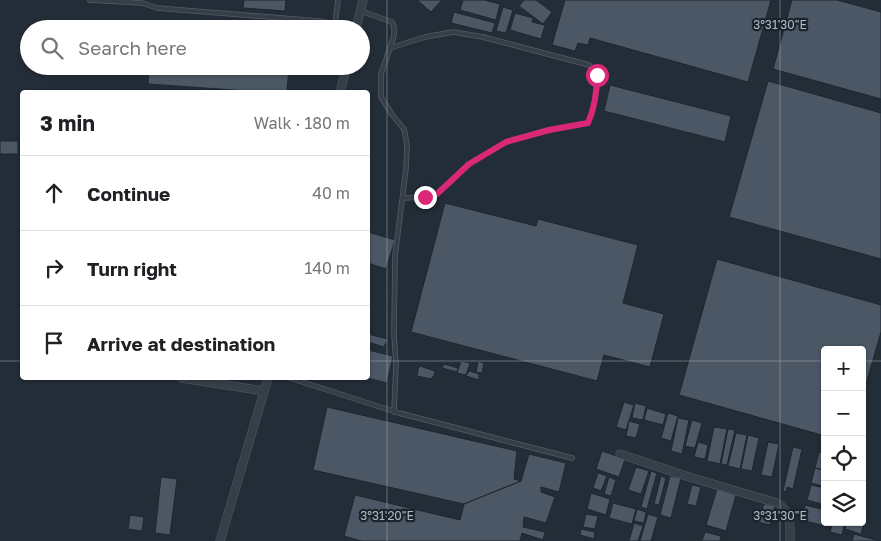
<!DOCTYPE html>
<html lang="en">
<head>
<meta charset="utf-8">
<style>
  body { margin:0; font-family:"Golos Text",sans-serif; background:#f6f6f6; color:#202124 }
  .controls { position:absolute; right:15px; bottom:15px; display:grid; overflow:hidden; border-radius:5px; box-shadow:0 1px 4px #0004 }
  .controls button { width:45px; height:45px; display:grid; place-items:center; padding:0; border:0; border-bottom:1px solid #e0e0e0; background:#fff; color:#202124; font:25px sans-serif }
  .stop { position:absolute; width:15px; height:15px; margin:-11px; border:4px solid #db2777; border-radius:50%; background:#fff }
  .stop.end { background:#db2777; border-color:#fff; box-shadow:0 1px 5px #0008 }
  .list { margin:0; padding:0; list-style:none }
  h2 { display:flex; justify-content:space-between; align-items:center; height:65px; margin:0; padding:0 20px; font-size:21px }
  h2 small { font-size:16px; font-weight:400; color:#757577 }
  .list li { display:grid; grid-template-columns:32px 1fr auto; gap:15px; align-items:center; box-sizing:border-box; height:75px; padding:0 20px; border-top:1px solid #e0e0e0 }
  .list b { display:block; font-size:19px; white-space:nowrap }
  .list em { font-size:16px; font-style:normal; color:#757577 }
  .icon { flex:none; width:28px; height:28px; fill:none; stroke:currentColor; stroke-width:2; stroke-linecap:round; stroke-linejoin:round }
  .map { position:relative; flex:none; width:881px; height:541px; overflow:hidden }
  .search { position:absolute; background:#fff; box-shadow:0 1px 4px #0004; left:20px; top:20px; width:350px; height:55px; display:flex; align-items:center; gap:12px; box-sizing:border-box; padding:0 18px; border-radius:28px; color:#757577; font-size:19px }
  .panel { position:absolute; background:#fff; box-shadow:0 1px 4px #0004; left:20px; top:90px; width:350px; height:290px; border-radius:5px }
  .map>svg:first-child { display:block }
  .building { fill:#4b5764; stroke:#1d262f }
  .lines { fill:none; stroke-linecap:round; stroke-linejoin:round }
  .lane-casing { stroke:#545d66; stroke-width:5.5 }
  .street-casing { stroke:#545d66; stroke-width:9 }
  .lane { stroke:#363f49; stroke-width:4 }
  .street { stroke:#363f49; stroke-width:8 }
  .route { stroke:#db2777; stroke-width:6 }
  .ticks { fill:none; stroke:#b1bac5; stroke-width:1; stroke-opacity:0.45 }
  .ticks-label { font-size:12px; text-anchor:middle; fill:#b1bac5; stroke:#1b242d; stroke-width:4.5; stroke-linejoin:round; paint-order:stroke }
</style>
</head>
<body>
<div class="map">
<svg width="881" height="541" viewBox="0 0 881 541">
  <rect width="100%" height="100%" fill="#232d38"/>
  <g class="building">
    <path d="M244 0H286L285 11 243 8Z"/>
    <path d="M417 0H442L431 12Z"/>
    <path d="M463 0H484L500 4 496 20 460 10Z"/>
    <path d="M524 0H536L552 12 543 24 519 6Z"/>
    <path d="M565 0H771L748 82 590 38 588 45 578 43 575 51 552 45Z"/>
    <path d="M792 0H837L881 12V99L773 69Z"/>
    <path d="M503 7 513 10 506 33 496 31Z"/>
    <path d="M454 12 495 23 492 33 451 23Z"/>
    <path d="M515 13 533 18 532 22 545 25 541 39 510 30Z"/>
    <path d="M153 21 258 29H152Z"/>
    <path d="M149 66H289L287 92H261L148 84Z"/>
    <path d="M768 81 881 113V259L729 217Z"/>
    <path d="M610 85 731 116 725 142 604 111Z"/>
    <rect x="0" y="141" width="18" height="13"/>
    <path d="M445 203 536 226 538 219 638 245 623 303 664 314 650 367 604 355 597 381 411 332Z"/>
    <path d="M368 232 395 240 386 269 368 263Z"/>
    <path d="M717 259 881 305V332L862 398V350H825V436L679 395Z"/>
    <path d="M368 334 388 339 384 347 368 342Z"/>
    <path d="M368 350 393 356 387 383 367 378Z"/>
    <path d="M461 361 470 363 466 375 457 373Z"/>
    <path d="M478 361 484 363 482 373 476 372Z"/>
    <path d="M444 364 458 368 457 372 442 368Z"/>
    <path d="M420 366 435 371 434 376 432 377V379L417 376 418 369Z"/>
    <path d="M469 371 479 374V380L466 376Z"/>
    <path d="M624 402 634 405 626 430 616 427Z"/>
    <path d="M635 403 646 406 643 420 632 418Z"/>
    <path d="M327 407 517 451 514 479 521 481 464 504 313 470Z"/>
    <path d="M647 408 666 414 663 425 644 420Z"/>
    <path d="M668 413 678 416 671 441 661 438Z"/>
    <path d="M678 418 689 420 682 454 671 451Z"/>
    <path d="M692 420 702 423 695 448 685 446Z"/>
    <path d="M629 421 640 424 636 438 626 436Z"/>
    <path d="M714 427 727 429 720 464 707 461Z"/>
    <path d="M728 429 735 430 727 465 721 464Z"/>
    <path d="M736 433 747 435 740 469 728 466Z"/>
    <path d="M748 435 759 438 752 471 741 469Z"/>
    <path d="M698 442 708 445 705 459 694 457Z"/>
    <path d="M768 442 779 444 772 477 761 475Z"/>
    <path d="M793 447 802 449 793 489 787 487 786 492 783 491Z"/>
    <path d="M602 451 625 459 619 477 596 469Z"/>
    <path d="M819 452 825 454V470L815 468Z"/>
    <path d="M529 454 566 463 559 492 541 487V492L555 497 546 523 524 517 523 527 545 532 543 540 522 533 520 541H361L344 536 355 495 460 520 464 504 521 481Z"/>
    <path d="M636 467 649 471 641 494 628 490Z"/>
    <path d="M815 468 825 471V487L811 483Z"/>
    <path d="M651 471 657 473 647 509 641 507Z"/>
    <path d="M598 473 607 476 601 491 593 488Z"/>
    <path d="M661 476 666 478 659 505 654 504Z"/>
    <path d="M670 476 681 478 671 518 660 515Z"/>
    <path d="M161 477 177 479 170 535 155 533Z"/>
    <path d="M609 477 616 480 611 496 604 494Z"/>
    <path d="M692 485 701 487 696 506 687 504Z"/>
    <path d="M811 485 825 488V505L807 500Z"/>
    <path d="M717 489 736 495 726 531 706 525Z"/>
    <path d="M591 493 610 499 606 515 587 509Z"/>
    <path d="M613 503 636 509 632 524 609 518Z"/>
    <path d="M764 504 775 506 770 525 758 522Z"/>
    <path d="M805 505 825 510V522H830L829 527 801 520Z"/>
    <path d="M637 509 646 512 644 523 634 521Z"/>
    <path d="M586 514 598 516 595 529 583 527Z"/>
    <path d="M648 514 658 517 651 541H640Z"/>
    <path d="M130 515 144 517 142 531 128 529Z"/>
    <path d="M833 522H845L842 535 830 532Z"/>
    <path d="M847 522 864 523 861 534 845 529Z"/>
    <path d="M634 523 643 526 638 541H629Z"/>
    <path d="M581 529 595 532 594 539 580 535Z"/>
    <path d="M705 532 721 536 720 541H702Z"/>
    <path d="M854 534 879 541H852Z"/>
  </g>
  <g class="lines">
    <g class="lane-casing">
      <g id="lane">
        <path d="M90 0 142 3 157 8 319 21 356 28"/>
        <path d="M361 11 392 22 394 27V36L381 74V97L393 116 404 129 407 145 406 169 395 256 394 334 396 365 394 412"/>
        <path d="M335 24 338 0"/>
        <path d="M390 48 425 37 453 32 483 37 589 65 597 75C597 92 595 107 588 123L549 130 506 142 469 164 437 194 425 197 403 198"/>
        <path d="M290 378 399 413 572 458"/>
      </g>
    </g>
    <g class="street-casing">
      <g id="street">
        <path d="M356 29 363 0"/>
        <path d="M340 92 347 66"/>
        <path d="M181 378 264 391"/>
        <path d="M620 454 686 476 777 503C792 512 790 526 790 541"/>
        <path d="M220 541 268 378"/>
      </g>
    </g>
    <use href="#lane" class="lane"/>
    <use href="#street" class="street"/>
  </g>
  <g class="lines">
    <path class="route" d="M425 197 437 194 469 164 506 142 549 130 588 123C595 107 597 92 597 75"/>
  </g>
  <path class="ticks" d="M387 0V541M780 0V541M0 361H22M368 361H825M862 361H881"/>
  <g class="ticks-label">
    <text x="780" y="29">3°31'30"E</text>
    <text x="387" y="520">3°31'20"E</text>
    <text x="780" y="520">3°31'30"E</text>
  </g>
</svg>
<div class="controls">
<button>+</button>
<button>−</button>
<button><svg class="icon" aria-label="locate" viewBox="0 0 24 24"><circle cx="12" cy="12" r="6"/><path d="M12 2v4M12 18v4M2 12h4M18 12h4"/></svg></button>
<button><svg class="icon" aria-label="layers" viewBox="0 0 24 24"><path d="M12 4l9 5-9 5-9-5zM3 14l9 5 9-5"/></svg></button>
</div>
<div class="stop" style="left:597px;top:75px"></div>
<div class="stop end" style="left:425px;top:197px"></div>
<div class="search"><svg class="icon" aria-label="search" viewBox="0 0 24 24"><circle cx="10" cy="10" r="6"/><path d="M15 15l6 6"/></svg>Search here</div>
<section class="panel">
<h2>3 min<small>Walk · 180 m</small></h2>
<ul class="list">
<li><svg class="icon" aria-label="ahead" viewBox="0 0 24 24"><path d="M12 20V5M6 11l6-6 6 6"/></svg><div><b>Continue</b></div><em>40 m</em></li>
<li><svg class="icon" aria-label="right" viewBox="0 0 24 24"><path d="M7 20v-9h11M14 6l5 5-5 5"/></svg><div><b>Turn right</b></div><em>140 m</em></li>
<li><svg class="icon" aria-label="arrive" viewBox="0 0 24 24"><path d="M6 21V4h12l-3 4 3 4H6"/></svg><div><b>Arrive at destination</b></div></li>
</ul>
</section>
</div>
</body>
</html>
